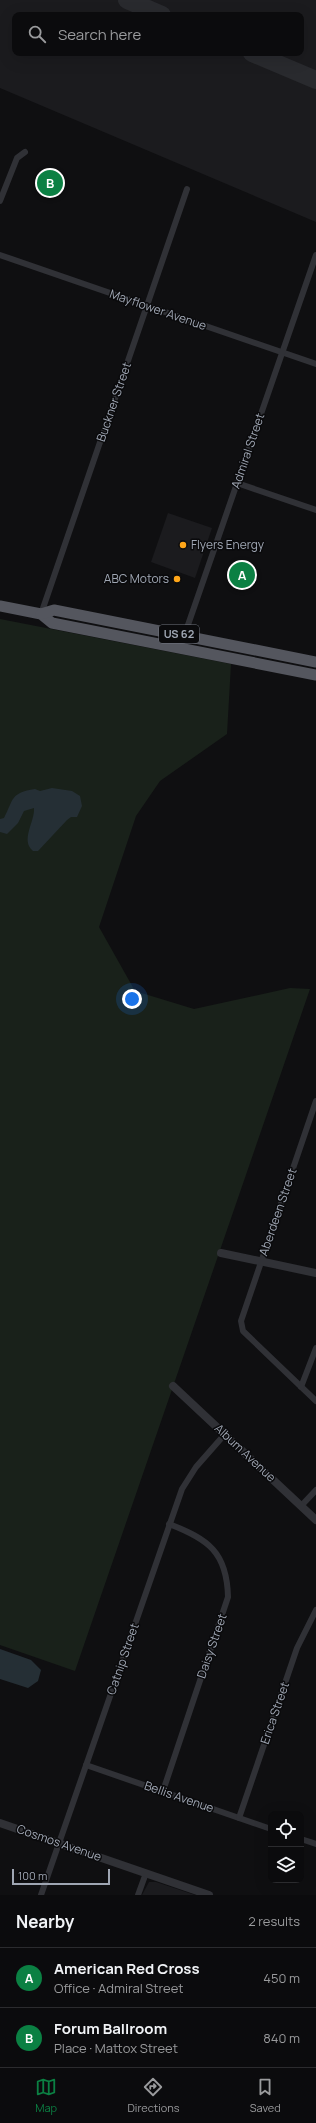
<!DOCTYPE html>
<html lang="en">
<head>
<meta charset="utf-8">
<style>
  body { margin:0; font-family:Manrope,sans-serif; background:#141416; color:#f1f3f6 }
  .controls { position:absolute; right:12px; bottom:12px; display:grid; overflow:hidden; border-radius:8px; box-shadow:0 4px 16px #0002 }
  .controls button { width:36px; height:36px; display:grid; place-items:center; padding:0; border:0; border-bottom:1px solid #2b2b2e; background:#0b0b0d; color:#f1f3f6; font:20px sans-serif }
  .scale { position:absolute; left:12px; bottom:10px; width:98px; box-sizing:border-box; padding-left:4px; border:2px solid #9fa6b3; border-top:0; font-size:11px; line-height:14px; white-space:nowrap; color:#9fa6b3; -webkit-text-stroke:3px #0a0a0c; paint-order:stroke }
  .you { position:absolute; left:132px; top:999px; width:14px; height:14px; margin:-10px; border:3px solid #fff; border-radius:50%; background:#1a73e8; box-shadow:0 0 0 6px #1a73e833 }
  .badge { display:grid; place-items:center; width:26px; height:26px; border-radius:50%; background:#0b8043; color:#fff; font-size:13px; font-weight:700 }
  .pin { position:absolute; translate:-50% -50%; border:2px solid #fff; box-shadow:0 1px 4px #0006 }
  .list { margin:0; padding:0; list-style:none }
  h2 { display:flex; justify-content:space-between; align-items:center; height:52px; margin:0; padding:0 16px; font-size:17px }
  h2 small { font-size:13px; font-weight:400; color:#9a9b9d }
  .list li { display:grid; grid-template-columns:26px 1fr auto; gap:12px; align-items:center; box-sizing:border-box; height:60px; padding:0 16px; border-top:1px solid #2b2b2e }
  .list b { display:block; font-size:15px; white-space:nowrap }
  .list p { margin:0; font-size:13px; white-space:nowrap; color:#9a9b9d }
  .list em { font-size:13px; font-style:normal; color:#9a9b9d }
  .icon { flex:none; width:22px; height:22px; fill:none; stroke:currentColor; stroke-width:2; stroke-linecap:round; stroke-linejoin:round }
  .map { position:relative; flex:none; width:316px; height:1895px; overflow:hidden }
  .search { position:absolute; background:#0b0b0d; box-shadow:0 4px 16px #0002; left:12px; right:12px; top:12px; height:44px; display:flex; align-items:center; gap:10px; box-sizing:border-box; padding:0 14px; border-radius:8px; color:#9a9b9d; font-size:15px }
  .sheet { height:172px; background:#0b0b0d }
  nav { display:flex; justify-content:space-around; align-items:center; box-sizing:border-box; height:56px; border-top:1px solid #2b2b2e; background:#0b0b0d; font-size:11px; color:#9a9b9d }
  nav a { display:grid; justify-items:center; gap:2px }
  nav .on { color:#0b8043 }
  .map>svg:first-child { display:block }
  .built { fill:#1b1b1e; fill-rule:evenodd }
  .green { fill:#19211a }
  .water { fill:#252f35 }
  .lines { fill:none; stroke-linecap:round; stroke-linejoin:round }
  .taxiway { stroke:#292a2e; stroke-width:18 }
  .minor { stroke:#303136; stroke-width:6 }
  .tertiary { stroke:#303136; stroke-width:8 }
  .trunk { stroke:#54565e; stroke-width:11 }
  .poi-dot { fill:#ffa619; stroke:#0a0a0c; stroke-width:1.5 }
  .labels { text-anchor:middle; stroke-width:3; stroke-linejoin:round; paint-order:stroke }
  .shield { fill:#0a0a0c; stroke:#727781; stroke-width:1 }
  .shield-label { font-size:11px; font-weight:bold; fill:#9fa6b3 }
  .street-label { font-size:12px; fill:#9fa6b3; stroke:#0a0a0c }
  .poi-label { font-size:12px; fill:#9fa6b3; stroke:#0a0a0c; text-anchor:start }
</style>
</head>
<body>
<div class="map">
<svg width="316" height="1895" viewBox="0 0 316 1895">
  <rect width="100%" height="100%" fill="#0f0f11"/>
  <g class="built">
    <path d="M0 0H316V222L0 88ZM15 15H301V53H15Z"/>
    <path d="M168 513 212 528 195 578 151 562Z"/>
    <path d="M149 1882H156L195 1895H142Z"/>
  </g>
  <path class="green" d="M0 619 231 664 227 734 160 781 136 816 99 927 135 991 194 1009 290 988 310 989 75 1671 0 1645Z"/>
  <g class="water">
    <path d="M52 788 72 791 80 796 82 806 77 817H71L67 820 38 851H33C20 840 35 822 34 808L24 811 18 823 7 834 0 832V819L4 818C14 799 10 793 35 789L40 791Z"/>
    <path d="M0 1649 31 1660 41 1670 38 1681 28 1688 0 1679Z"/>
  </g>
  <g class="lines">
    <g class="taxiway">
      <path d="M127 0 162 15"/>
      <path d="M252 53 316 80"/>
    </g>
    <g class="minor">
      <path d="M0 201 17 158 25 152"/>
      <path d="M0 255 316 364"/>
      <path d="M237 483 316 510"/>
      <path d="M41 614 187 189"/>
      <path d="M180 648 316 255"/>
      <path d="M316 1101 241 1321 243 1331 316 1401"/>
      <path d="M301 1387 316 1348"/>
      <path d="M301 1506 316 1490"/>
      <path d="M86 1765 271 1829"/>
      <path d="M163 1791 228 1597C227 1552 208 1539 169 1524"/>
      <path d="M239 1818 297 1648 316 1610"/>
      <path d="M301 1839 316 1844"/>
      <path d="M41 1895 182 1489 196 1467 225 1434"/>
      <path d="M138 1895 146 1873"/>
    </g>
    <g class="tertiary">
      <path d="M221 1253 316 1273"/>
      <path d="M173 1386 316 1520"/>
      <path d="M0 1823 209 1895"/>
    </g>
    <g class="trunk">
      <path d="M0 606 41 614 52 623 316 675"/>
      <path d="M41 614 54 610 316 662"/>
    </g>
  </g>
  <g class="poi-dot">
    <circle cx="183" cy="545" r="4"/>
    <circle cx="177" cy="579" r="4"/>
  </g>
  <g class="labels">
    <rect class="shield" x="159" y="625" width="40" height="18" rx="3"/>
    <g class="shield-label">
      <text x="179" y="638">US 62</text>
    </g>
    <g class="street-label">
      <text transform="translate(158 310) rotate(19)" y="4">Mayflower Avenue</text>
      <text transform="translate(114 402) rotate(-71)" y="4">Buckner Street</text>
      <text transform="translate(248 451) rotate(-71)" y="4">Admiral Street</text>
      <text transform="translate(278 1212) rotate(-71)" y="4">Aberdeen Street</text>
      <text transform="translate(245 1453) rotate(43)" y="4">Album Avenue</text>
      <text transform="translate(212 1646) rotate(-71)" y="4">Daisy Street</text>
      <text transform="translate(123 1659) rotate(-71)" y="4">Catnip Street</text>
      <text transform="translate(275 1713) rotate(-71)" y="4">Erica Street</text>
      <text transform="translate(179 1797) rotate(19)" y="4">Bellis Avenue</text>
      <text transform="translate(59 1843) rotate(19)" y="4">Cosmos Avenue</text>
    </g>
    <g class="poi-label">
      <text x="191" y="549">Flyers Energy</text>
      <text x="169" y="583" text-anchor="end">ABC Motors</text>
    </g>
  </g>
</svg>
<div class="controls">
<button><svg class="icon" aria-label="locate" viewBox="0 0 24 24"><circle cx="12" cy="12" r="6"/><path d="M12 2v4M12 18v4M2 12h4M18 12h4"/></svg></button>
<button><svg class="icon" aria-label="layers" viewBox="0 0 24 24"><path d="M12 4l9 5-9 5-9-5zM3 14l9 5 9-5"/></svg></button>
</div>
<div class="scale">100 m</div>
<div class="you"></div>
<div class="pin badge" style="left:242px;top:575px">A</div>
<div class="pin badge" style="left:50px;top:183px">B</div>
<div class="search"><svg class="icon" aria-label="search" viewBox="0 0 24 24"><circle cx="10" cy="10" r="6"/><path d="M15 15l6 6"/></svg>Search here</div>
</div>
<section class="sheet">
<h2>Nearby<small>2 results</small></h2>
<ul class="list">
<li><span class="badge">A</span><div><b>American Red Cross</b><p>Office · Admiral Street</p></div><em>450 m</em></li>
<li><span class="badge">B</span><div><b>Forum Ballroom</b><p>Place · Mattox Street</p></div><em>840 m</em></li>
</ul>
</section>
<nav>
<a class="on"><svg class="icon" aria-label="map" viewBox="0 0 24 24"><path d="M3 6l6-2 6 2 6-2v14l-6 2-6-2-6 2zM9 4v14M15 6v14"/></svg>Map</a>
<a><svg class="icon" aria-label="directions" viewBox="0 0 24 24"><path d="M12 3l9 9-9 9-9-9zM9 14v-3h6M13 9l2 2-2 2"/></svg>Directions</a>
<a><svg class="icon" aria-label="saved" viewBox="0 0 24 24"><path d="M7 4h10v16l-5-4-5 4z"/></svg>Saved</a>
</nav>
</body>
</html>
